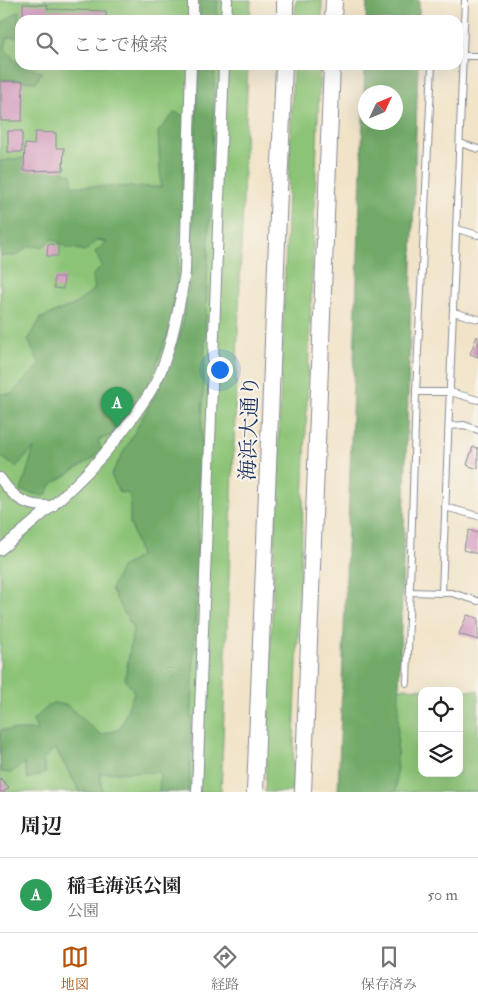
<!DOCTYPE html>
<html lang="ja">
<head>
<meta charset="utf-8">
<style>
  body { margin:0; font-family:"IM FELL Double Pica","Noto Serif JP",serif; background:#f2f2f2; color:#202124 }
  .controls { position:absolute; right:15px; bottom:15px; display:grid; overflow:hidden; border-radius:10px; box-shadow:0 5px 20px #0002 }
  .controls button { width:45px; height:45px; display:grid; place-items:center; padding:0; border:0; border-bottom:1px solid #e0e0e0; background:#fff; color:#202124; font:25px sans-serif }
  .compass { position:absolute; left:358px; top:85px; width:45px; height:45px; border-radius:50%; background:#fff; box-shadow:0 5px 20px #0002; rotate:46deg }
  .you { position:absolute; left:219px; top:369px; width:18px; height:18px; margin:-12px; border:4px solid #fff; border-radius:50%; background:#1a73e8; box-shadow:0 0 0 8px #1a73e833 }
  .badge { display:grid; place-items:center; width:32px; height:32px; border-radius:50%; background:#b45309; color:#fff; font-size:16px; font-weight:700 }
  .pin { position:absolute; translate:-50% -41px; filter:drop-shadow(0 1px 2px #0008) }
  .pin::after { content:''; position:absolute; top:26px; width:18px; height:15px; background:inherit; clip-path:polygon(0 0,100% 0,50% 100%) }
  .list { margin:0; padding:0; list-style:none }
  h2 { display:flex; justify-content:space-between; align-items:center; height:65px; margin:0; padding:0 20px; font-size:21px }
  h2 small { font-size:16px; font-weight:400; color:#757577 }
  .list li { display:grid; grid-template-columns:32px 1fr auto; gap:15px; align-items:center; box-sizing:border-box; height:75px; padding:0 20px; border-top:1px solid #e0e0e0 }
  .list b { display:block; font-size:19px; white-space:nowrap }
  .list p { margin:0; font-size:16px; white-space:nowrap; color:#757577 }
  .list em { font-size:16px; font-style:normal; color:#757577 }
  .icon { flex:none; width:28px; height:28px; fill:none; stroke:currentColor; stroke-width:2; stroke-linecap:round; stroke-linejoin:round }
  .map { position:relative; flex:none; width:478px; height:792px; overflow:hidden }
  .search { position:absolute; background:#fff; box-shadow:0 5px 20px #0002; left:15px; right:15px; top:15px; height:55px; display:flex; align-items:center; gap:12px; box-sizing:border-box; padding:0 18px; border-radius:15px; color:#757577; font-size:19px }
  .sheet { height:140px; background:#fff }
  nav { display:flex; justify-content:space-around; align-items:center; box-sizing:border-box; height:70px; border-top:1px solid #e0e0e0; background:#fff; font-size:14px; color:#757577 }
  nav a { display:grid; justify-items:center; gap:2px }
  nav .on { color:#b45309 }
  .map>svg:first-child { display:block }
  .green { fill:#8cc477; stroke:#547a6a; fill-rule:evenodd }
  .forest { fill:#71aa68; stroke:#466c63; fill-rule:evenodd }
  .building { fill:#d197bd }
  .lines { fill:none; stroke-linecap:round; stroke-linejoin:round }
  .service-casing { stroke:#868992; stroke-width:8 }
  .pedestrian-casing { stroke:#868992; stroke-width:12 }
  .tertiary-casing { stroke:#868992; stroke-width:18 }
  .service { stroke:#fff; stroke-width:6 }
  .pedestrian { stroke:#fff; stroke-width:10 }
  .tertiary { stroke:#fff; stroke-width:16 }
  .labels { text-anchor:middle; stroke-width:4.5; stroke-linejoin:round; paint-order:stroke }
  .street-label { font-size:21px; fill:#1b2f5e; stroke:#f7f3e8 }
</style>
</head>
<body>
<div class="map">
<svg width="478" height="792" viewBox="0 0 478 792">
  <rect width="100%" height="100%" fill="#f7f3e8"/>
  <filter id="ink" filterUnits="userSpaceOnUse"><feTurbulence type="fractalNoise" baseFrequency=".02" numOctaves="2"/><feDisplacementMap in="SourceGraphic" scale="10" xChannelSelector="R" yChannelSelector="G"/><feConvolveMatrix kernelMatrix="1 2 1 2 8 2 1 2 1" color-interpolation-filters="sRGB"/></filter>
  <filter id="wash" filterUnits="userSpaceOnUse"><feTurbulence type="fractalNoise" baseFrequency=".0096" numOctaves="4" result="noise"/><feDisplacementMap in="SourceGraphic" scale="20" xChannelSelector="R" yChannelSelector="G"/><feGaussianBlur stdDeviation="1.12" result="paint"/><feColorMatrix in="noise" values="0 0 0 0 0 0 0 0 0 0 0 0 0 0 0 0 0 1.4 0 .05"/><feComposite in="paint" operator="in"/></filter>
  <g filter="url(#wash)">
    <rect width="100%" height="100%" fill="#f1e3c7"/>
    <g class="green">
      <path d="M0 0H251L250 20H20V65H248L221 792H0Z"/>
      <path d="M296 0H322V20H295Z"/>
      <path d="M293 65H320L292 792H265Z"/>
      <path d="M377 687 478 691V792H373ZM422 691H459V773H422Z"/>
    </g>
    <g class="forest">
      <path d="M200 0H218L217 20H200Z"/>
      <path d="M367 0H419V20H366Z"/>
      <path d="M19 11 18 37H8L5 49 19 65 42 72 36 82 0 80V22L2 23Z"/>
      <path d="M198 65H215L189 792H159L160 772 100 773 102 791 108 792H80L55 748 43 760 46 773 28 779 24 763 11 773 0 772V730H37L33 720 52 703 67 705 101 735 120 729 134 692 125 679 133 629 111 589 121 568 140 556 130 522V494L119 492 111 475 160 386 180 336 191 273Z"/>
      <path d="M365 65H418L396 792H338ZM366 92H396V122H366Z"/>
      <path d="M175 112 186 117 178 270 172 322 146 393 115 434 98 440 102 453 52 484 45 496 21 491 34 448 16 467 0 456V394H11L40 365 28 340 41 318 76 304 95 288 92 276 102 266 95 252 107 242 97 240 85 251 67 247 53 239 42 247 29 246 16 256H0V161L32 157 72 175V186L161 187 158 132Z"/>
    </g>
    <g id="blocks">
      <g class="building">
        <path d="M23 4 48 5 47 9 106 11V20H23Z"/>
        <path d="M1 81H23L22 121H1Z"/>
        <rect x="8" y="131" width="14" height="21"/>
        <path d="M35 132 56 133V148H64L63 170 24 171 25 144 34 145Z"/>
        <path d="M48 244 58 245V256H47Z"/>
        <path d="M54 277H64L63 289 54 288Z"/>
        <path d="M477 336 478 337V357L470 354Z"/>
        <path d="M473 447 478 448V469L467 465Z"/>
        <path d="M469 530 478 533V554L463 550Z"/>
        <path d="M467 615 478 618V640L459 634Z"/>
        <path d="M0 778 9 787 4 792H0Z"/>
      </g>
    </g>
  </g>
  <g filter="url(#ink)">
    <use href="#blocks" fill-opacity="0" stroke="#868992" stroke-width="1"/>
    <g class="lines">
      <g class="service-casing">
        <g id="service">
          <path d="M458 56H478"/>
          <path d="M460 143 478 149"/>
          <path d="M457 229 478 235"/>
          <path d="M453 312 478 319"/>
          <path d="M416 392H450L478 400"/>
          <path d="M449 426 464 425 478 430"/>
          <path d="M445 507 478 516"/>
          <path d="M410 592 442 593 465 0"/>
          <path d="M442 593H452L478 601"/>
          <path d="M407 683 416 392 432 65"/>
        </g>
      </g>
      <g class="pedestrian-casing">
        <g id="pedestrian">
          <path d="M193 20V0"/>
          <path d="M226 20 227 0"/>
          <path d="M0 478C15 500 26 507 53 506"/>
          <path d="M0 550C51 508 92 474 131 420 143 403 155 387 162 368 174 337 180 304 185 272L191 65"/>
          <path d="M197 792 224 65"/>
        </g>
      </g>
      <g class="tertiary-casing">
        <g id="tertiary">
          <path d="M285 20V0"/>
          <path d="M333 20 334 0"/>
          <path d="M255 792 284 65"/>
          <path d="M303 792 332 65"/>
        </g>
      </g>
      <use href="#service" class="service"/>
      <use href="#pedestrian" class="pedestrian"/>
      <use href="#tertiary" class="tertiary"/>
    </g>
  </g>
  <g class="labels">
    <g class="street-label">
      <text transform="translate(249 428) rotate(-88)" y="7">海浜大通り</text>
    </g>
  </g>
</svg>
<div class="controls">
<button><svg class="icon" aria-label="locate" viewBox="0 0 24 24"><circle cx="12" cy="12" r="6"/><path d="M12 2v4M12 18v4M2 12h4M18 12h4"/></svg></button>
<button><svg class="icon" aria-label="layers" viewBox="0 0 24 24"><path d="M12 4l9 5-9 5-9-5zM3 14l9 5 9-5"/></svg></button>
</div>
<svg class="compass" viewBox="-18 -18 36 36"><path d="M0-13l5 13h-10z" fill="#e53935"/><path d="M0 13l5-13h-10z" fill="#757577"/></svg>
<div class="you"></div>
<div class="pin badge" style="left:117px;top:428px;background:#2e9e5b">A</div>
<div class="search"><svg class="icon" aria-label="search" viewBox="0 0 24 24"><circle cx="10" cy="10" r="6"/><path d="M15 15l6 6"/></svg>ここで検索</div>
</div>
<section class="sheet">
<h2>周辺<small></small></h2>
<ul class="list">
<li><span class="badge" style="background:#2e9e5b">A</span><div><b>稲毛海浜公園</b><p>公園</p></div><em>50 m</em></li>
</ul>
</section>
<nav>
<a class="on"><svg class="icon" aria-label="map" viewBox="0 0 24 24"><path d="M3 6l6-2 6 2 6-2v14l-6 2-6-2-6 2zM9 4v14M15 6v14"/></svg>地図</a>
<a><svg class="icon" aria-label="directions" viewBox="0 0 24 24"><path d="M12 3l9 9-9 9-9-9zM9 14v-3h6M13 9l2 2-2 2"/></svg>経路</a>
<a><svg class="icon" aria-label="saved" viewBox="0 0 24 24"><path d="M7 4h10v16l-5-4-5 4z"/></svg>保存済み</a>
</nav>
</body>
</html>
